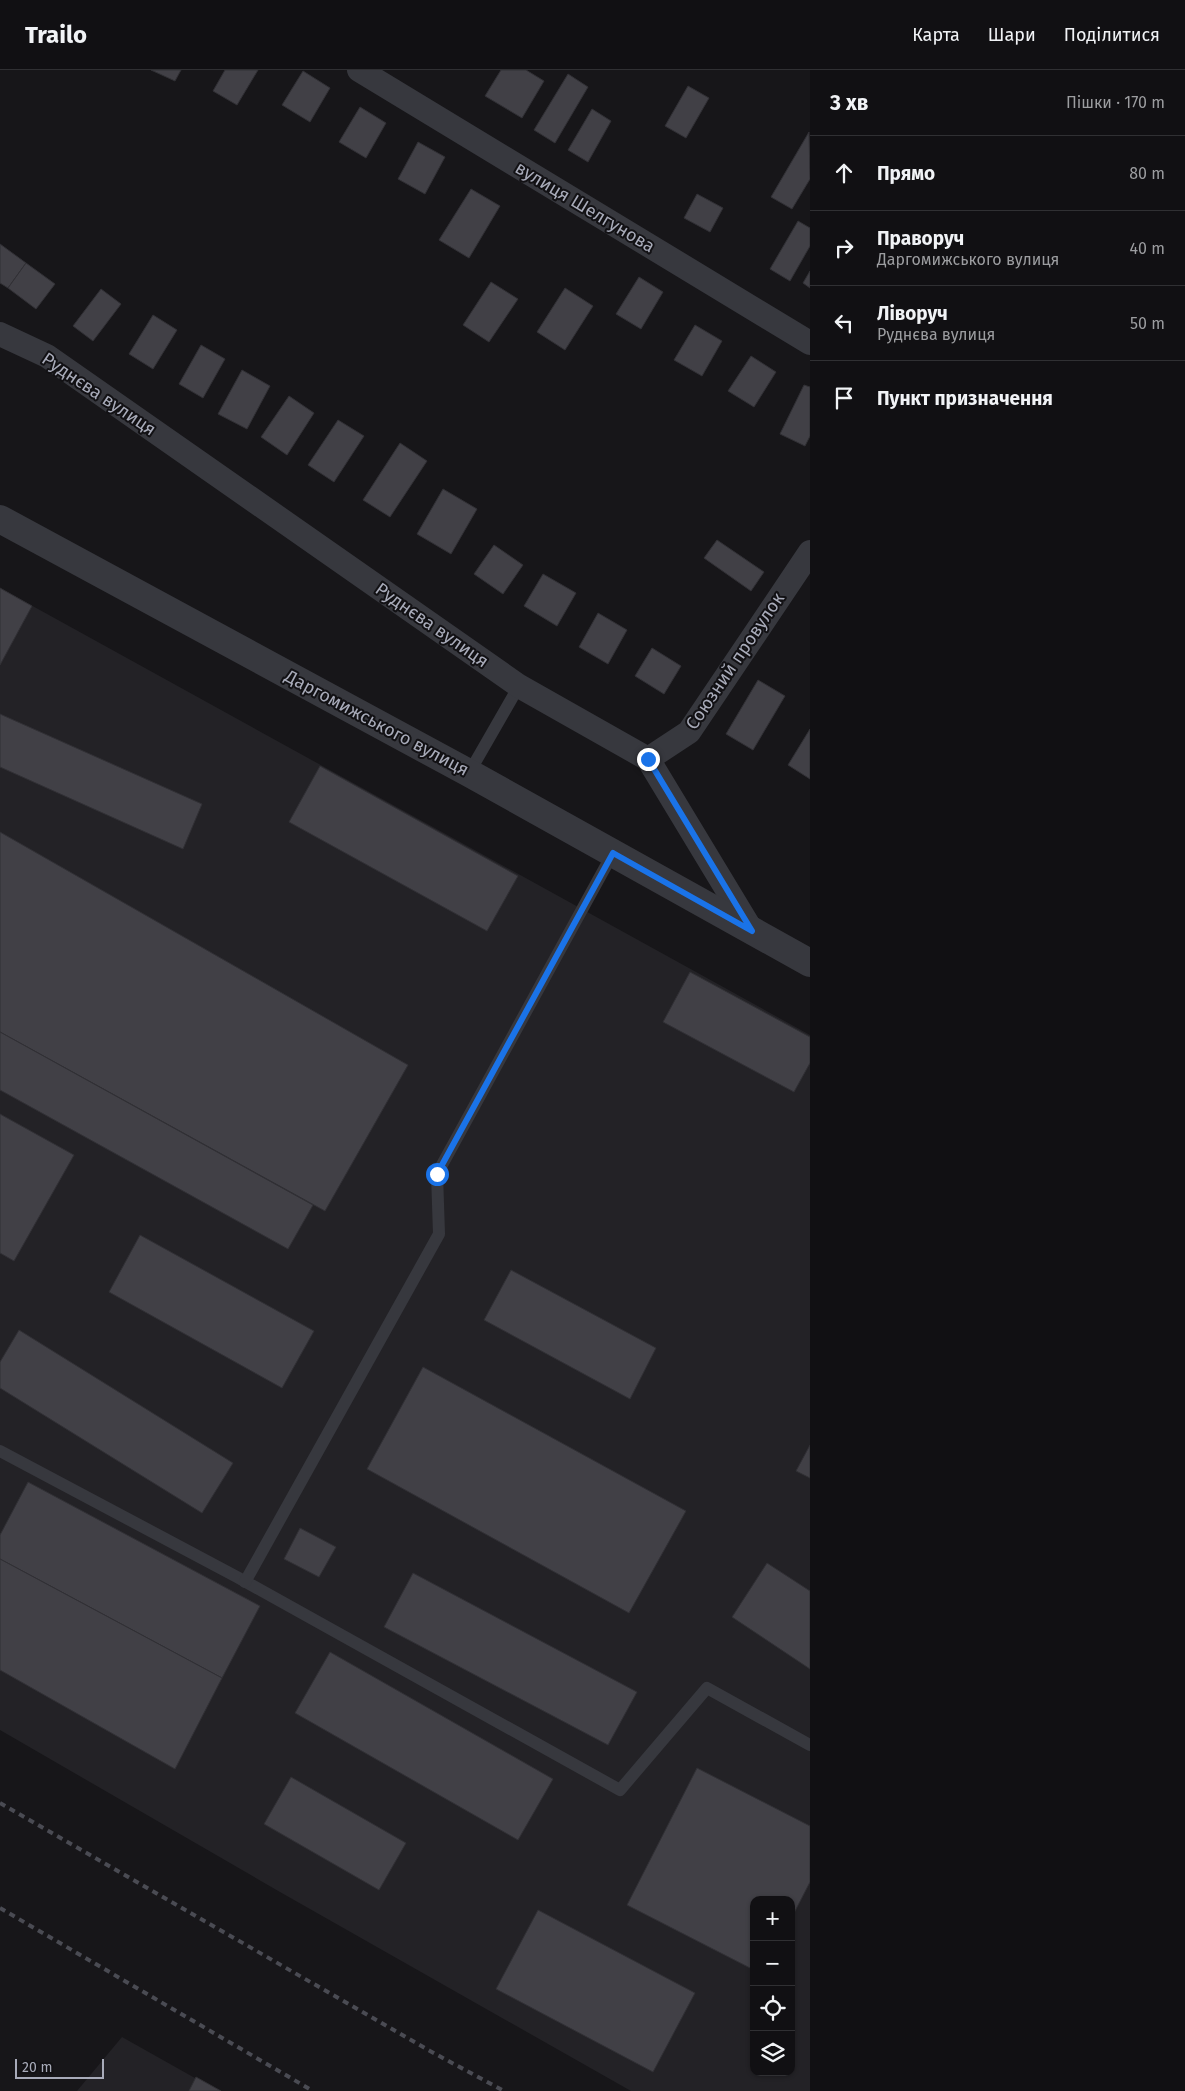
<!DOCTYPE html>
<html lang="uk">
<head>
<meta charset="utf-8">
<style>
  body { margin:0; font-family:"Fira Sans",sans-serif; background:#1a191c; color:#f1f3f6 }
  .controls { position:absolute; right:15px; bottom:15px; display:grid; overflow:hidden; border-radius:10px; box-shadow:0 1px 4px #0004 }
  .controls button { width:45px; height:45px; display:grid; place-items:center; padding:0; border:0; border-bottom:1px solid #303033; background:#111013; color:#f1f3f6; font:25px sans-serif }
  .scale { position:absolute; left:15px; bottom:12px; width:89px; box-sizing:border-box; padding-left:5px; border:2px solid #a8abb9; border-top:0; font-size:14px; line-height:18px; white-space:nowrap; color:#a8abb9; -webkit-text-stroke:4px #121114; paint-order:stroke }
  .stop { position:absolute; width:15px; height:15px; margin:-11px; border:4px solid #1a73e8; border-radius:50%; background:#fff }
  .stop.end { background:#1a73e8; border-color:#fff; box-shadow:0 1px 5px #0008 }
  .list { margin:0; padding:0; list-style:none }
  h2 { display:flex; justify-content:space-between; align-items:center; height:65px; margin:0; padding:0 20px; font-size:21px }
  h2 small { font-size:16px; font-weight:400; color:#9c9da0 }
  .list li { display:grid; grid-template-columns:32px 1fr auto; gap:15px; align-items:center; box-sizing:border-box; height:75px; padding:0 20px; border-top:1px solid #303033 }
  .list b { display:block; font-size:19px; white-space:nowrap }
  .list p { margin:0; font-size:16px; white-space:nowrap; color:#9c9da0 }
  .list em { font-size:16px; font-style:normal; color:#9c9da0 }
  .icon { flex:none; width:28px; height:28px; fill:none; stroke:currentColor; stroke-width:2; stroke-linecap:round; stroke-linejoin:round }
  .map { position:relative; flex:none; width:810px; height:2021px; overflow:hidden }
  header { display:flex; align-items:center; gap:30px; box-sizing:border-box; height:70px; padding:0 25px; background:#111013; border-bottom:1px solid #303033 }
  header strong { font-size:24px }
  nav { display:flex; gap:28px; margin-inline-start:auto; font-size:18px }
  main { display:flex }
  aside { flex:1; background:#111013 }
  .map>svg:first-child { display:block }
  .built { fill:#232226; fill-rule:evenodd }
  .building { fill:#414046; stroke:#313035 }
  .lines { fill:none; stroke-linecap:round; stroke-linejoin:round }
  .service { stroke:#37383e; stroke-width:12 }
  .minor { stroke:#37383e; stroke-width:24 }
  .tertiary { stroke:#37383e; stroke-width:28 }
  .rail { stroke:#4a4b53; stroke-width:4; stroke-dasharray:6 5; stroke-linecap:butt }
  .route { stroke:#1a73e8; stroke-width:6 }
  .labels { text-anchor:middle; stroke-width:4; stroke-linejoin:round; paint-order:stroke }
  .street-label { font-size:18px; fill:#a8abb9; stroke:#121114 }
</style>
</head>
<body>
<header>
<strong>Trailo</strong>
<nav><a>Карта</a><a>Шари</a><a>Поділитися</a></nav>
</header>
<main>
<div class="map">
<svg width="810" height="2021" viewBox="0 0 810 2021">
  <rect width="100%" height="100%" fill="#171619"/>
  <g class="built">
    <path d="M0 518 810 965V2021H631L280 1822 0 1660ZM754 1830H791V2002H754Z"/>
    <path d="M122 1967 218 2021H77Z"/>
  </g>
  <g class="building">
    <path d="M151 0H181L175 11Z"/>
    <path d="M225 0H258L237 35 213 21Z"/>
    <path d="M501 0H526L544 11 522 48 485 26Z"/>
    <path d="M303 1 330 18 310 52 282 35Z"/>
    <path d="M568 4 588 17 555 73 534 60Z"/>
    <path d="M688 16 709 28 686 68 665 56Z"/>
    <path d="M360 37 386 53 366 88 339 72Z"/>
    <path d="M592 39 611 51 588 92 568 80Z"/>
    <path d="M809 62 810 109 792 139 771 127Z"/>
    <path d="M418 72 445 87 425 124 398 109Z"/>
    <path d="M471 119 500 136 469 188 439 170Z"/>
    <path d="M697 124 723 138 710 162 684 148Z"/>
    <path d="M798 151 810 158V176L790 211 770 199Z"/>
    <path d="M0 174 26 193 8 218 0 213Z"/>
    <path d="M26 193 55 214 36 239 8 218Z"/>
    <path d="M810 201V218L803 213Z"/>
    <path d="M639 207 663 222 641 259 616 244Z"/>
    <path d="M491 212 518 229 489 272 463 255Z"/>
    <path d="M565 218 593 236 565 280 537 262Z"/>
    <path d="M101 219 121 234 93 271 73 256Z"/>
    <path d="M153 245 177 260 153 299 129 284Z"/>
    <path d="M695 255 722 271 702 306 674 290Z"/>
    <path d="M201 275 225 289 203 328 179 314Z"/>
    <path d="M751 286 776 302 754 337 728 321Z"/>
    <path d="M242 300 270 316 247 359 218 344Z"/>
    <path d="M804 315 810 317V366L805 376 780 364Z"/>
    <path d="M289 326 314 343 287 385 261 367Z"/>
    <path d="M338 350 364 366 334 412 308 395Z"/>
    <path d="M400 373 427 391 390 447 363 430Z"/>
    <path d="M443 419 477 439 451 484 417 464Z"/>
    <path d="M717 470 764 502 751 521 704 488Z"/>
    <path d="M494 475 523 495 503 524 474 504Z"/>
    <path d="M543 504 576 523 557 556 524 536Z"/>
    <path d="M0 518 32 536 0 595Z"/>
    <path d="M598 543 627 560 608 594 579 577Z"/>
    <path d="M652 578 681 596 664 624 635 606Z"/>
    <path d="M758 610 785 626 753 680 726 664Z"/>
    <path d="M0 644 202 734 183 779 0 697Z"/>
    <path d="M810 659V709L788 695Z"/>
    <path d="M320 696 518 806 487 861 289 752Z"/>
    <path d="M0 762 408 995 325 1141 0 962Z"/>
    <path d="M690 902 810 967V993L794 1022 663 952Z"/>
    <path d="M0 962 313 1135 288 1179 0 1020Z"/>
    <path d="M0 1044 74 1085 14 1191 0 1183Z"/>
    <path d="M140 1165 314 1261 282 1318 109 1222Z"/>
    <path d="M511 1200 656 1278 630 1329 484 1250Z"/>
    <path d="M19 1260 233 1393 202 1443 0 1318V1292Z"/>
    <path d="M423 1297 686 1441 629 1543 367 1399Z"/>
    <path d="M810 1375V1408L796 1401Z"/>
    <path d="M28 1412 260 1536 222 1608 0 1489V1465Z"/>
    <path d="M300 1458 336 1477 319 1507 284 1489Z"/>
    <path d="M0 1489 222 1608 175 1699 0 1600Z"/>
    <path d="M767 1493 810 1521V1599L732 1547Z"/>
    <path d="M413 1503 637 1622 608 1675 384 1557Z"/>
    <path d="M330 1582 553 1709 518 1770 295 1643Z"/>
    <path d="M697 1698 810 1756V1812L791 1849V1830H754V1900L627 1835Z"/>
    <path d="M291 1707 406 1773 379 1820 264 1754Z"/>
    <path d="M538 1840 695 1923 653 2002 496 1919Z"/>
    <path d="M196 2007 221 2021H189Z"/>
  </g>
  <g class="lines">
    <g class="service">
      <path d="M469 703 519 616"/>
      <path d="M0 1381 237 1507 620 1720 707 1618 810 1675"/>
      <path d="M245 1512 439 1164 437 1104 613 783"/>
    </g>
    <g class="minor">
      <path d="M359 0 810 273"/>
      <path d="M0 264 47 286 519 616 648 689 752 861"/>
      <path d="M648 689 689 662 810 482"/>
    </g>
    <path class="tertiary" d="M0 449 469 703 810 893"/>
    <g class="rail">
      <path d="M0 1733 430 1981 504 2021"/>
      <path d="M0 1838 313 2021"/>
    </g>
  </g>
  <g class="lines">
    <path class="route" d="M437 1104 613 783 752 861 648 689"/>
  </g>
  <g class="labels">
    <g class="street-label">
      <text transform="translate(585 137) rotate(31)" y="6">вулиця Шелгунова</text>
      <text transform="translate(99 324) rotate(34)" y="6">Руднєва вулиця</text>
      <text transform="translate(432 555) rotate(35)" y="6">Руднєва вулиця</text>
      <text transform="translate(735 591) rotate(-56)" y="6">Союзний провулок</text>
      <text transform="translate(377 653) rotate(28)" y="6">Даргомижського вулиця</text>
    </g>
  </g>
</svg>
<div class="controls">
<button>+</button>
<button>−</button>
<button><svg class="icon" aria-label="locate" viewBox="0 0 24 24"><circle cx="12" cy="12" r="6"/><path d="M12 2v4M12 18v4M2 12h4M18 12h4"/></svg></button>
<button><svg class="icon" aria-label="layers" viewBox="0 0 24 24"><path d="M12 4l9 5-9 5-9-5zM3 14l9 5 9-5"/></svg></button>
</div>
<div class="scale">20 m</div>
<div class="stop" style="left:437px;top:1104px"></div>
<div class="stop end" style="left:648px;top:689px"></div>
</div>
<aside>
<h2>3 хв<small>Пішки · 170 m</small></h2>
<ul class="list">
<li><svg class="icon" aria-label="ahead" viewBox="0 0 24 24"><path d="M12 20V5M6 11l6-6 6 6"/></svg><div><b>Прямо</b></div><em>80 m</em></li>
<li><svg class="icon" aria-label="right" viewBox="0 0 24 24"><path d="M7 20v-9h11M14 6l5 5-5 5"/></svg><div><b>Праворуч</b><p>Даргомижського вулиця</p></div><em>40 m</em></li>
<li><svg class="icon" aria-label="left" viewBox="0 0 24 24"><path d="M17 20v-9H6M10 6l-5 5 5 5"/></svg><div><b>Ліворуч</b><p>Руднєва вулиця</p></div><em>50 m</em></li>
<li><svg class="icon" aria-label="arrive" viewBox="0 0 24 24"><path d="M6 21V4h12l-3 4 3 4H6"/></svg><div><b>Пункт призначення</b></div></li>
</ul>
</aside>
</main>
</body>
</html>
